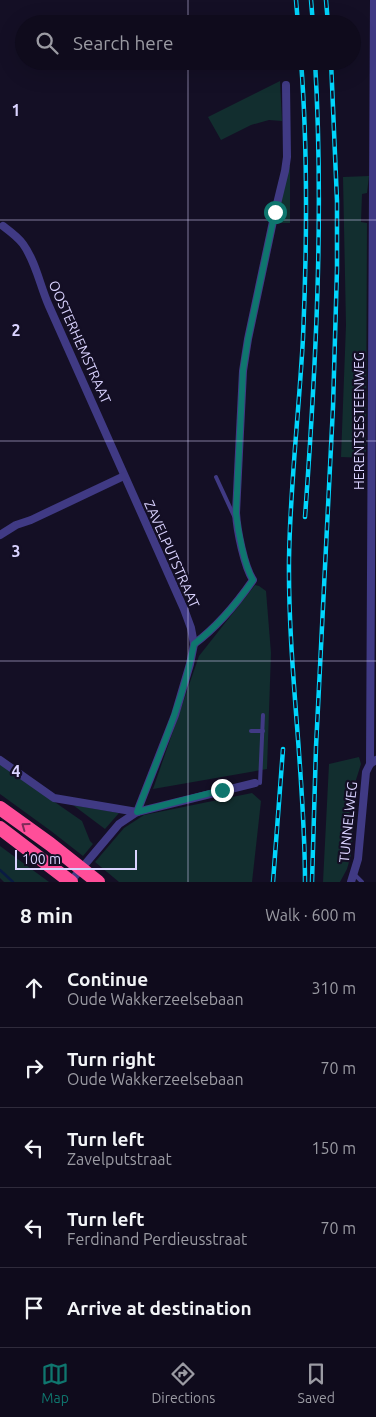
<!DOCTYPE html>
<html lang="en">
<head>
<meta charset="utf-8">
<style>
  body { margin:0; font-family:Ubuntu,sans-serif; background:#181425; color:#f1f3f6 }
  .scale { position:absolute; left:15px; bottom:12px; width:122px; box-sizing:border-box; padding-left:5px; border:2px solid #dad3ff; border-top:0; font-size:14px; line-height:18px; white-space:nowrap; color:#dad3ff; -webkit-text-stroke:4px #140f25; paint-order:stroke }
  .stop { position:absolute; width:15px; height:15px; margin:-11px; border:4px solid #0f766e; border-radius:50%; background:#fff }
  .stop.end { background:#0f766e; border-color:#fff; box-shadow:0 1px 5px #0008 }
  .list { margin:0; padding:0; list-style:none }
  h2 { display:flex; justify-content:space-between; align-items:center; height:65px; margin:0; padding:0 20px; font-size:21px }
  h2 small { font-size:16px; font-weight:400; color:#9b9ba3 }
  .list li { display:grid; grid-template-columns:32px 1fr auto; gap:15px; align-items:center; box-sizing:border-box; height:80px; padding:0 20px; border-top:1px solid #2f2b3b }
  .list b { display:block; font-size:19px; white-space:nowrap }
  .list p { margin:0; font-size:16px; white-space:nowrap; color:#9b9ba3 }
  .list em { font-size:16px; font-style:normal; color:#9b9ba3 }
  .icon { flex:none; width:28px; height:28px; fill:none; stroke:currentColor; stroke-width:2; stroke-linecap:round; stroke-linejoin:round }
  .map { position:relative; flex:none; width:376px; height:882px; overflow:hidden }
  .search { position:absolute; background:#0f0b1c; box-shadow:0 5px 20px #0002; left:15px; right:15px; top:15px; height:55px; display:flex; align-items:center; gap:12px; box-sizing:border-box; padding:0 18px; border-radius:28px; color:#9b9ba3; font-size:19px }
  .sheet { height:465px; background:#0f0b1c }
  nav { display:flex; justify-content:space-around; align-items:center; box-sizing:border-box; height:70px; border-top:1px solid #2f2b3b; background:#0f0b1c; font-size:14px; color:#9b9ba3 }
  nav a { display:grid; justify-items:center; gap:2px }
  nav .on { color:#0f766e }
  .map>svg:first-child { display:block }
  .green { fill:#122e2f }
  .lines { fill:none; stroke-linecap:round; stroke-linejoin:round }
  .stream { stroke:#0a1b43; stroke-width:2.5 }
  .lane { stroke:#403a84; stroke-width:4 }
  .street { stroke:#403a84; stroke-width:8 }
  .highway { stroke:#ff4e99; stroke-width:14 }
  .rail-casing { stroke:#00d6fd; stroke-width:4.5 }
  .rail { stroke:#140f25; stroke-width:2.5; stroke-dasharray:8; stroke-linecap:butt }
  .oneway { stroke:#7e2b59 }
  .route { stroke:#0f766e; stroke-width:6 }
  .grid { fill:none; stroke:#dad3ff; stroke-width:1; stroke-opacity:0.55 }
  .labels { text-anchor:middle; stroke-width:4.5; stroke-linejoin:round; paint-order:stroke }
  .street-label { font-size:14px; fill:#dad3ff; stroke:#140f25 }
  .grid-label { font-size:16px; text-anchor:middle; font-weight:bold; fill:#dad3ff; stroke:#140f25; stroke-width:4.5; stroke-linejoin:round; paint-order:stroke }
</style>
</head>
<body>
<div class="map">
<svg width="376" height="882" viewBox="0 0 376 882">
  <rect width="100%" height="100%" fill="#140f25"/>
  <g class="green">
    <path d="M280 81 282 121 269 120 251 125 221 140 208 117Z"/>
    <path d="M288 166H290V223H276Z"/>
    <path d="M369 176 367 193 362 194 361 222 367 223 366 458 341 457 346 325 343 177Z"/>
    <path d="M255 585 259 586 266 591 271 653 267 769 153 789 199 656Z"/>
    <path d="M359 757 361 764 355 783H354L351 790 353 791 349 816 353 833 351 855 347 869 340 882H323L329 764Z"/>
    <path d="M0 764 82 821 90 841 93 844 83 856 51 831 0 794Z"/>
    <path d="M252 793 261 801 252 882H119L95 862 124 828 144 815Z"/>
    <path d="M73 805 119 813 105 829Z"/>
    <path d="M0 846 49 882H4L0 878Z"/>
  </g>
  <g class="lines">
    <path class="stream" d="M0 870 13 882"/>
    <g class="lane">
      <path d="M216 477 234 516"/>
      <path d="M251 731H263"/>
      <path d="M260 783 263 715"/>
      <path d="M354 874 362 882"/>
    </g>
    <g class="street">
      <path d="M3 226C11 232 18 237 23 244 36 262 40 286 49 306L184 609 191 628 194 644 190 664 175 715 137 812"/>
      <path d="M0 535 16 525 31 520 124 476"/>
      <path d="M194 644C217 627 237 603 253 580 244 566 237 530 236 513L243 371 248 339 275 212 285 171 287 157 286 85"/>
      <path d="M0 760 54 798 137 812"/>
      <path d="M370 764 374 0"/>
      <path d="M70 882 119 824 137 812 255 783"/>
      <path d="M351 882 358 859 366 772 370 764 376 760"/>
    </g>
    <g class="highway">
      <path d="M0 808 50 844 98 882"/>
      <path d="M0 828 71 882"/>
    </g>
    <g class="rail-casing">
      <g id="rail">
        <path d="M296 0 298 24"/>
        <path d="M311 0 313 24"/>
        <path d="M326 0 328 24"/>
        <path d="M301 61C308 153 307 246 303 338 299 412 290 486 289 560 288 668 305 774 305 882"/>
        <path d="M305 517C316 365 324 214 315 61"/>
        <path d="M273 882 283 749"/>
        <path d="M312 882 316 747 333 407 337 269V201L331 61"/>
      </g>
    </g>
    <use href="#rail" class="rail"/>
  </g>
  <defs><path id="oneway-chevron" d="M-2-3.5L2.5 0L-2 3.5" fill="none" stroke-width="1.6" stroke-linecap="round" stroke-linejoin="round" transform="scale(1.25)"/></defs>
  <use class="oneway" href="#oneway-chevron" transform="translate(25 826) rotate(-144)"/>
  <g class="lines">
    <path class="route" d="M222 790 137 812C158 757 183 702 194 644 217 627 237 603 253 580 244 565 238 531 236 513L243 370 248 339 275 212"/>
  </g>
  <path class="grid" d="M188 0V24M188 61V882M0 220H376M0 441H376M0 661H376"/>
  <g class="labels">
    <g class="street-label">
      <text transform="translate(80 342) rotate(66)" y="5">OOSTERHEMSTRAAT</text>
      <text transform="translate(359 421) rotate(-90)" y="5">HERENTSESTEENWEG</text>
      <text transform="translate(172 554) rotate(66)" y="5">ZAVELPUTSTRAAT</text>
      <text transform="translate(348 822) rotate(-84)" y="5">TUNNELWEG</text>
    </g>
  </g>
  <g class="grid-label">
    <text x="16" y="116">1</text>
    <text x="16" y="336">2</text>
    <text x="16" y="557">3</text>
    <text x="16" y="777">4</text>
  </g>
</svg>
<div class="scale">100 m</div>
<div class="stop" style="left:275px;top:212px"></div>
<div class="stop end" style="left:222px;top:790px"></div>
<div class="search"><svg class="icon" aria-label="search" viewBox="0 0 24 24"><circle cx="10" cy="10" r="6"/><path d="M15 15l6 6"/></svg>Search here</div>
</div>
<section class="sheet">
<h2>8 min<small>Walk · 600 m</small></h2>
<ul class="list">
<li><svg class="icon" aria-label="ahead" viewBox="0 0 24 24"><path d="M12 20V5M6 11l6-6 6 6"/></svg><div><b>Continue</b><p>Oude Wakkerzeelsebaan</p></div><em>310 m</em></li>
<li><svg class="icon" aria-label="right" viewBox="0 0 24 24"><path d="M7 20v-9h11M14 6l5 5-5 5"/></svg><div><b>Turn right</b><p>Oude Wakkerzeelsebaan</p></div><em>70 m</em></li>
<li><svg class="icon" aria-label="left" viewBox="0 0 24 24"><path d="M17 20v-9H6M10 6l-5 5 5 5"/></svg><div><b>Turn left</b><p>Zavelputstraat</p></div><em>150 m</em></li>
<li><svg class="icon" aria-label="left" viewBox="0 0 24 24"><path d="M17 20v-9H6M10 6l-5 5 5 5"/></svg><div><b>Turn left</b><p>Ferdinand Perdieusstraat</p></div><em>70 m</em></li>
<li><svg class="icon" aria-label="arrive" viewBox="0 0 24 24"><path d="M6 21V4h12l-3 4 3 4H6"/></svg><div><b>Arrive at destination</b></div></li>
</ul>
</section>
<nav>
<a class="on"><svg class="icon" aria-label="map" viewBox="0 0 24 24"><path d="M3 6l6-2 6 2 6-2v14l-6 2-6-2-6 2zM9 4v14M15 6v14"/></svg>Map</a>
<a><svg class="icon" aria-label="directions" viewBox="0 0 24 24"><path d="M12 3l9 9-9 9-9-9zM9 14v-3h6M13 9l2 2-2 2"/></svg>Directions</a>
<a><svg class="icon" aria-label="saved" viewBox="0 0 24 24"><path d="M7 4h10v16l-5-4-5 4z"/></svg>Saved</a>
</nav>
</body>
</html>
